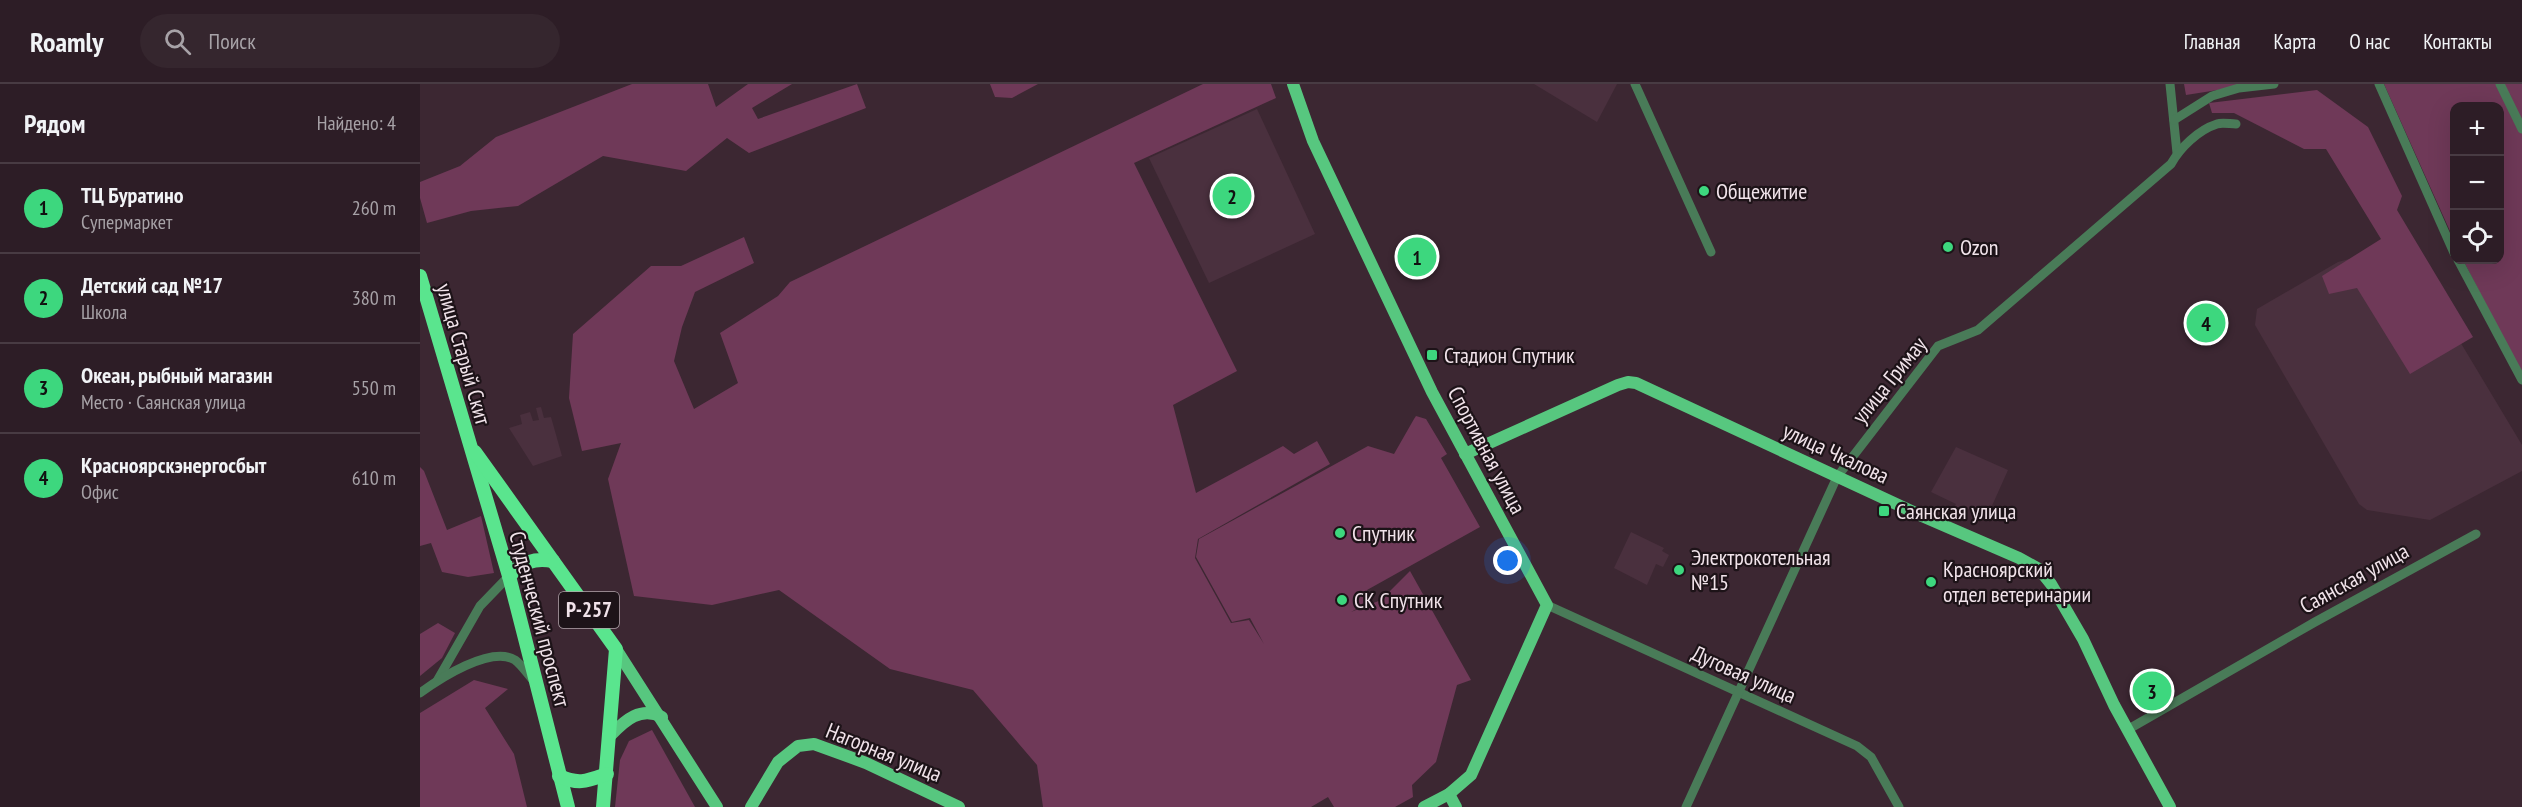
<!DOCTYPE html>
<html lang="ru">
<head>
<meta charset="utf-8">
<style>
  body { margin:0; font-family:"PT Sans Narrow",sans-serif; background:#35262e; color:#f1f3f6 }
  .controls { position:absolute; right:18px; top:18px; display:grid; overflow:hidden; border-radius:12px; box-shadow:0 6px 24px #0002 }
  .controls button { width:54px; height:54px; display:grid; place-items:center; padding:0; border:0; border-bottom:2px solid #483b43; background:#2d1d26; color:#f1f3f6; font:30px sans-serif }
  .you { position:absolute; left:1088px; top:477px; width:21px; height:21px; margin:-15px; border:4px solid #fff; border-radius:50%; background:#1a73e8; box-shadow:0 0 0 9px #1a73e833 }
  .badge { display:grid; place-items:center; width:39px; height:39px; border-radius:50%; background:#3dd77e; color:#111; font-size:20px; font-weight:700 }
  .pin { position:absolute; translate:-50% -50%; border:3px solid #fff; box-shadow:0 2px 6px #0006 }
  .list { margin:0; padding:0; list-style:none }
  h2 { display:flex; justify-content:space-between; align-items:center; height:78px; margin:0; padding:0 24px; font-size:26px }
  h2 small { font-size:20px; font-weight:400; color:#a7a2a7 }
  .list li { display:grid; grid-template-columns:39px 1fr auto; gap:18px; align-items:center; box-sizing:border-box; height:90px; padding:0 24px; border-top:2px solid #483b43 }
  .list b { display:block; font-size:22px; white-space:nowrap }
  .list p { margin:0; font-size:20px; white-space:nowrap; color:#a7a2a7 }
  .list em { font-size:20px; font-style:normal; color:#a7a2a7 }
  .icon { flex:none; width:33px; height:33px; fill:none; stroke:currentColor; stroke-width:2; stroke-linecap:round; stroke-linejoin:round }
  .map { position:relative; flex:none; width:2102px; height:723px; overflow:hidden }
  header { display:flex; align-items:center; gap:36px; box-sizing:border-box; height:84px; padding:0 30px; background:#2d1d26; border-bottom:2px solid #483b43 }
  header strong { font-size:28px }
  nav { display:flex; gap:33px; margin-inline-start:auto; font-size:21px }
  .search { width:420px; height:54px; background:#35262e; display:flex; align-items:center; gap:15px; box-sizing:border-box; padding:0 21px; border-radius:33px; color:#a7a2a7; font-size:22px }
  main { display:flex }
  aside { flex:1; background:#2d1d26 }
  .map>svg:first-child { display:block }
  .built { fill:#4a303e }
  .green { fill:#6f3958 }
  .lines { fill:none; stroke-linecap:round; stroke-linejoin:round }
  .minor { stroke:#497b58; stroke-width:9 }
  .major { stroke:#57c77f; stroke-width:12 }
  .highway { stroke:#5ae58e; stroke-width:14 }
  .poi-dot { fill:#3dd77e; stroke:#1d1318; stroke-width:2 }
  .labels { text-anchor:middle; stroke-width:4.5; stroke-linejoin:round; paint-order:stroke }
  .shield { fill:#1d1318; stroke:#b1a5ab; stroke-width:1.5 }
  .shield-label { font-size:21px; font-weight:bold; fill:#f1e3ea }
  .poi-label { font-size:22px; fill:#f1e3ea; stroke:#1d1318; text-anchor:start }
  .street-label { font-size:22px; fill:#f1e3ea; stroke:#1d1318 }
</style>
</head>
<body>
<header>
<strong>Roamly</strong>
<div class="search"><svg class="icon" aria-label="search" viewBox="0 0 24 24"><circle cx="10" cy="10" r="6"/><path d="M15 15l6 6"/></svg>Поиск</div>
<nav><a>Главная</a><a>Карта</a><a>О нас</a><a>Контакты</a></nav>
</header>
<main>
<aside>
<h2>Рядом<small>Найдено: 4</small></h2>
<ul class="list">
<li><span class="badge">1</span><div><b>ТЦ Буратино</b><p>Супермаркет</p></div><em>260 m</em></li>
<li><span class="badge">2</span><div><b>Детский сад №17</b><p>Школа</p></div><em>380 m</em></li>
<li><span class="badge">3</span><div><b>Океан, рыбный магазин</b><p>Место · Саянская улица</p></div><em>550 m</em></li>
<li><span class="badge">4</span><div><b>Красноярскэнергосбыт</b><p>Офис</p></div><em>610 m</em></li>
</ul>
</aside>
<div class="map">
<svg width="2102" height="723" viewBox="0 0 2102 723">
  <rect width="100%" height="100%" fill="#3c2732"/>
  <g class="built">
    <path d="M1114 0H1197L1177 38Z"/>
    <path d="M837 25 895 150 789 199 729 74Z"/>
    <path d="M1982 161 2102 361V387L2010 436 1947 426 1939 420 1835 241 1837 225 1918 178Z"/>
    <path d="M121 323 124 334 131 333 142 372 113 382 89 344 102 340 100 331 110 328 113 337 119 336 116 324Z"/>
    <path d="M1536 363 1588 386 1567 433 1548 425 1545 431 1533 426 1536 420 1511 408Z"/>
    <path d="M1211 448 1244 464 1242 467 1249 471 1243 483 1236 480 1227 501 1194 484Z"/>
  </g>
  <g class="green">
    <path d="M212 0H288L296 23 328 0H372L332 24 338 35 437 0 446 24 329 69 307 54 266 87 183 72 98 122 51 127 7 139 0 114V98L40 82 76 53Z"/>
    <path d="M570 0H618L592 14 575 13Z"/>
    <path d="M783 0H851L856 14 714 79 817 287 753 321 776 409 863 362 874 370 897 357 910 380 778 455 775 474 811 539 829 536 844 560 830 534 812 538 776 473 779 455 948 362 974 370 994 335 996 332 1006 335 1027 370 1021 374 1060 443 947 506 952 516 931 528 961 516 990 487 1051 596 1037 601 1016 678 992 701 993 713 975 723H914L908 713 891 723H623L617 681 553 606 470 585 359 506 292 521 214 512 188 395 201 359 162 367 149 314 153 250 231 182H261L324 153 334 179 275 208 262 243 254 277 274 325 318 299 300 249 358 212 370 198Z"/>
    <path d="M1764 0H1836L1766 11Z"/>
    <path d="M1964 0H2102V290L2043 176H2080V22H2034V156Z"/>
    <path d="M1897 6 1948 43 1982 112 1977 126 2053 253 1990 290 1937 204 1909 210 1902 192 1961 155 1906 65H1884L1814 29H1792L1789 19Z"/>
    <path d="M0 383 4 387 27 446 61 432 74 489 48 493 22 488 11 459 0 462Z"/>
    <path d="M18 539 35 549 22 574 0 592V550Z"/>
    <path d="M54 596 88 605 65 624 94 670 107 723H0V629Z"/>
    <path d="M232 646 275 723H195L200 676 209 657Z"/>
  </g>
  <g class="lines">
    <g class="minor">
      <path d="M1215 0 1291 168"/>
      <path d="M1750 0 1757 69"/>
      <path d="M1959 0 2034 169"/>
      <path d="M2080 0 2102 45"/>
      <path d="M1754 36 1792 12 1819 4 1854 0"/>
      <path d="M2038 176 2102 296"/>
      <path d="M1127 521 1437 662 1451 673 1479 723"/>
      <path d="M17 597 60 522 89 492"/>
      <path d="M0 609C19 595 71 561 95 576 102 581 108 591 114 597"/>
      <path d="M1707 646 1895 538 2056 450"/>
      <path d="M1266 723 1417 393 1518 262 1558 246 1751 80C1760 64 1778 46 1797 40 1802 38 1810 40 1816 40"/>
    </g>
    <g class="major">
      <path d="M873 0 893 57 1012 308 1127 521 1051 691 1029 710 1004 723"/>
      <path d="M1045 370 1198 301 1208 298 1216 299 1502 432 1599 474 1619 485 1631 500 1663 555 1694 621 1750 723"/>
      <path d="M196 565 297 723"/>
      <path d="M191 651C205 636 221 622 242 633"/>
      <path d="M1029 710 1036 723"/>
      <path d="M331 723 358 678 378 662 394 660 446 679 539 723"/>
    </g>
    <g class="highway">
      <path d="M0 192 89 492 148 723"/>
      <path d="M55 368 196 565 183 723"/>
      <path d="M89 492C103 478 113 474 133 477"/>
      <path d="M139 692C159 701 167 697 187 690"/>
    </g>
  </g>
  <g class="poi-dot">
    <circle cx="1284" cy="107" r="6"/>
    <circle cx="1528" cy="163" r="6"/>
    <rect x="1006" y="265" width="12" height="12" rx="3"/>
    <rect x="1458" y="421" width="12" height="12" rx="3"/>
    <circle cx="920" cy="449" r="6"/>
    <circle cx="1259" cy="486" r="6"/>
    <circle cx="1511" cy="498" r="6"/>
    <circle cx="922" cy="516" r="6"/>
  </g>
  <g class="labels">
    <rect class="shield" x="139" y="508" width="60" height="36" rx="4.5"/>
    <g class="shield-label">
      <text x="169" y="533">Р-257</text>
    </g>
    <g class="poi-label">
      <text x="1296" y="115">Общежитие</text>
      <text x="1540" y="171">Ozon</text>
      <text x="1024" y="279">Стадион Спутник</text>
      <text x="1476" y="435">Саянская улица</text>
      <text x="932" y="457">Спутник</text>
      <text x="1271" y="481">Электрокотельная<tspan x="1271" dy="25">№15</tspan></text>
      <text x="1523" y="493">Красноярский<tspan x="1523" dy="25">отдел ветеринарии</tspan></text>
      <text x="934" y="524">СК Спутник</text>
    </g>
    <g class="street-label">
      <text transform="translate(44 270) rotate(74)" y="8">улица Старый Скит</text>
      <text transform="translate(1469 296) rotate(-51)" y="8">улица Гримау</text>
      <text transform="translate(1067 366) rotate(62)" y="8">Спортивная улица</text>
      <text transform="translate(1416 369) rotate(25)" y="8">улица Чкалова</text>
      <text transform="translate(1934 494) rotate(-29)" y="8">Саянская улица</text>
      <text transform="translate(120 535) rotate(75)" y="8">Студенческий проспект</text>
      <text transform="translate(1324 590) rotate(24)" y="8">Дуговая улица</text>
      <text transform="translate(464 668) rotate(22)" y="8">Нагорная улица</text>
    </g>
  </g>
</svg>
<div class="controls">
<button>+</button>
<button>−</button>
<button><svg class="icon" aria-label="locate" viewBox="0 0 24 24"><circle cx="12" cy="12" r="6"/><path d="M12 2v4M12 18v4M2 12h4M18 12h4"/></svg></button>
</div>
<div class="you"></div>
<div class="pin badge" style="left:997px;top:173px">1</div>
<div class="pin badge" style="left:812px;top:112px">2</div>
<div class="pin badge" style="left:1732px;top:607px">3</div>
<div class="pin badge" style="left:1786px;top:239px">4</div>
</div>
</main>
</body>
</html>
